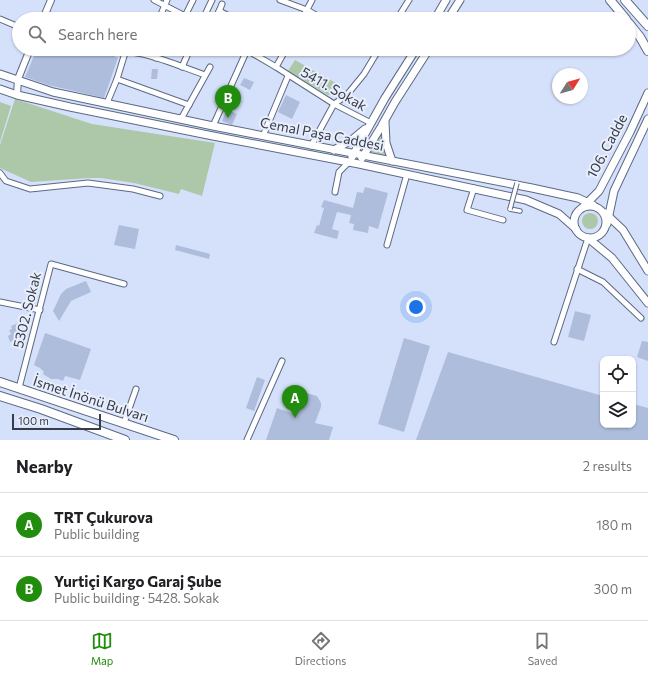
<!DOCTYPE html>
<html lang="en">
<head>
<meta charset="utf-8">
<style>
  body { margin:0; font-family:Commissioner,sans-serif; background:#f2f2f2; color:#202124 }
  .controls { position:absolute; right:12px; bottom:12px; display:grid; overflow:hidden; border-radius:8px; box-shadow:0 1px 3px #0004 }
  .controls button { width:36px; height:36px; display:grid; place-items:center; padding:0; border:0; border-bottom:1px solid #e0e0e0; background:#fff; color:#202124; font:20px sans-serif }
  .compass { position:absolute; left:552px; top:68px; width:36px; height:36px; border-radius:50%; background:#fff; box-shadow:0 1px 3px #0004; rotate:53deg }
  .scale { position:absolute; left:12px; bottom:10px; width:89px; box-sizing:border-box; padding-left:4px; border:2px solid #363c49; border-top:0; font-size:11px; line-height:14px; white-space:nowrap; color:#363c49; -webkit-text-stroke:3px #e8eefb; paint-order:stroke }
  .you { position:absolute; left:416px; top:307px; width:14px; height:14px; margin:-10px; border:3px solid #fff; border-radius:50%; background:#1a73e8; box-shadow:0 0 0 6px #1a73e833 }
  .badge { display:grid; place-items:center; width:26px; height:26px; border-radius:50%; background:#218c0d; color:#fff; font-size:13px; font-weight:700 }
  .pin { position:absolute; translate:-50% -33px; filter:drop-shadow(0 1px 2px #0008) }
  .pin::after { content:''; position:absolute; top:21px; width:14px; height:12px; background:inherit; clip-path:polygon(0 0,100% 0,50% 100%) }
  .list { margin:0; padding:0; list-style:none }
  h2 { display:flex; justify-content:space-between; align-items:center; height:52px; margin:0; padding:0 16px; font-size:17px }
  h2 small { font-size:13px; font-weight:400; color:#757577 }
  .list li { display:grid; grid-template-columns:26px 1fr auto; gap:12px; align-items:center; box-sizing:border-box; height:64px; padding:0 16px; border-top:1px solid #e0e0e0 }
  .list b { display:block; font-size:15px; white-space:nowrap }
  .list p { margin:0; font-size:13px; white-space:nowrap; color:#757577 }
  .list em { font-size:13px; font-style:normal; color:#757577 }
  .icon { flex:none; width:22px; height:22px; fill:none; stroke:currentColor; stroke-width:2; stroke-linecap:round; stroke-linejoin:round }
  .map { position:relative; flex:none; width:648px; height:440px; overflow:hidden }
  .search { position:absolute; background:#fff; box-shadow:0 1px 3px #0004; left:12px; right:12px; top:12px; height:44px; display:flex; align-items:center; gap:10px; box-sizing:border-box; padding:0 14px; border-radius:22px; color:#757577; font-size:15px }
  .sheet { height:180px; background:#fff }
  nav { display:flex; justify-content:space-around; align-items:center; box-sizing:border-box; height:56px; border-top:1px solid #e0e0e0; background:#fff; font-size:11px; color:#757577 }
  nav a { display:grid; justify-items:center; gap:2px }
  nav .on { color:#218c0d }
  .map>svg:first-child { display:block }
  .green { fill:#adc7a9 }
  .building { fill:#aebddc }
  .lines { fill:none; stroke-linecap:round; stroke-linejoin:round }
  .pedestrian-casing { stroke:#5c6984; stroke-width:5.5 }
  .minor-casing { stroke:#5c6984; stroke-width:7 }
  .tertiary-casing { stroke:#5c6984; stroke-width:8 }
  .secondary-casing { stroke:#5c6984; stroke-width:9 }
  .primary-casing { stroke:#5c6984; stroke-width:10 }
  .trunk-casing { stroke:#5c6984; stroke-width:10 }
  .pedestrian { stroke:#fff; stroke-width:3.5 }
  .minor { stroke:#fff; stroke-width:5 }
  .tertiary { stroke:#fff; stroke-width:6 }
  .secondary { stroke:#fff; stroke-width:7 }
  .primary { stroke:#fff; stroke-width:8 }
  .trunk { stroke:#fff; stroke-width:8 }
  .pedestrian-bridge-casing { stroke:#5c6984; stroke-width:5.5; stroke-linecap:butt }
  .pedestrian-bridge { stroke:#fff; stroke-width:3.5 }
  .labels { text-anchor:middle; stroke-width:4; stroke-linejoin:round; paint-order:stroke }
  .street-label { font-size:14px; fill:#363c49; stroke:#e8eefb }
</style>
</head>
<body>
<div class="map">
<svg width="648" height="440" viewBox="0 0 648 440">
  <rect width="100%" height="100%" fill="#d5e1fb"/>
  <g class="green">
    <path d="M295 60 343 87 332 95H328L288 71Z"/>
    <path d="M15 99 92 124 215 143 202 196 181 189 179 194 134 183 101 178H89L31 182 0 168V145Z"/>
    <path d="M0 102 11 106 0 142Z"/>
    <path d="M383 128 385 155 369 152Z"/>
    <circle cx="590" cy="221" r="8"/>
  </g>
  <g class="building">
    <path d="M37 49H100L118 58 104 98 48 85 25 77Z"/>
    <path d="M152 69H158L157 79H151Z"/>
    <path d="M244 78 254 82 250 90 240 85Z"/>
    <path d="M286 95 300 102 292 119 278 112Z"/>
    <path d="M227 109 237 114 232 125 222 121Z"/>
    <path d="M365 187 388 193 378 229 369 226 368 233 353 230 354 224 349 223 351 215 337 212 332 229 339 231 337 239 314 233 317 225 319 226 324 208 321 207 324 200 353 208 357 192 363 193Z"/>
    <path d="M119 225 139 229 135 249 114 245Z"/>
    <path d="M176 245 210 254 209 259 175 250Z"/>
    <path d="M86 281 91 292 71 301 59 321 53 311 61 294 66 289Z"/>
    <path d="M575 311 591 315 584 341 568 337Z"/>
    <path d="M18 323 21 330 19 331 21 337 10 342 8 336 11 334 9 330 12 329 11 326Z"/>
    <path d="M45 333 91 349 80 380 65 376 63 381 58 379H51L43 374 44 372 40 368 34 365Z"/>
    <path d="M404 338 430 346 404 432 378 424Z"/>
    <path d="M642 341 648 342V361L637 357Z"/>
    <path d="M448 352 603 396V425H633V404L648 408V440H416Z"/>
    <path d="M257 377 265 380 254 411 246 408Z"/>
    <path d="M306 393 317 396 321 403V407L315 423 333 427 329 440H266L277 408 294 414 300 399Z"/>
  </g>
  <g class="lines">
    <g class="pedestrian-casing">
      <path id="pedestrian" d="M510 209 520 211"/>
    </g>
    <g class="minor-casing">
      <g id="minor">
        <path d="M154 0 191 19"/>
        <path d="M280 0 307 10 323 19"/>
        <path d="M219 11 235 19"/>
        <path d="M46 13 57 19"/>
        <path d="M185 16 193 0"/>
        <path d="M0 19 19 27"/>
        <path d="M159 19 167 0"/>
        <path d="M203 19 212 0"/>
        <path d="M216 19 222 4"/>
        <path d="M302 19 312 0"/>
        <path d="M397 19 409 0"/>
        <path d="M116 49C125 52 134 52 143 54 164 59 185 68 205 75"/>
        <path d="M245 49 276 67 334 104 371 123"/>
        <path d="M156 58V49"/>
        <path d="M182 67 190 49"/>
        <path d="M276 67 286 49"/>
        <path d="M117 79 189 105"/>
        <path d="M107 103 117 79 125 53"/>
        <path d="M181 119 210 67"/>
        <path d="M213 126 247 50"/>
        <path d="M263 136 288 76"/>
        <path d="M311 146 334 104 346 96 364 74 379 49"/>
        <path d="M0 173 6 181 30 189 88 183 133 189 160 196"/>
        <path d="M474 188 467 210 503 220"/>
        <path d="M335 192 339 172 349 162"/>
        <path d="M387 245 407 174"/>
        <path d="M577 269 603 282 641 318"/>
        <path d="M0 302 40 310"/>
        <path d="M554 342 588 238"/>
        <path d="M19 388 51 264 124 284"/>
        <path d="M124 423 136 389"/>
        <path d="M247 440 282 361"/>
      </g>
    </g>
    <g class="tertiary-casing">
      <g id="tertiary">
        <path d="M43 19 51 0"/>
        <path d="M17 95 18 79 30 49"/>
      </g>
    </g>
    <g class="secondary-casing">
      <g id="secondary">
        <path d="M435 19 446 0"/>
        <path d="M448 19 460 0"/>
        <path d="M0 74 53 92 213 126 532 188 578 198 593 205"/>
        <path d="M0 89 17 95 70 107 213 136 359 164 526 200 559 214 576 229"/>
        <path d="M385 122 386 143 392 161"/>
        <path d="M334 150 353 139 365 129"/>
        <path d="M352 157 385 98 416 49"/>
        <path d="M362 158 381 127 395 102 429 49"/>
        <circle cx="590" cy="222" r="16"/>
        <path d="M583 207 599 191 630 132 648 93"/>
        <path d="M605 213 623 230 648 271"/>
        <path d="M607 224 614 191 648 119"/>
        <path d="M588 238 612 258 648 303"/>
      </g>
    </g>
    <g class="primary-casing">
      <g id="primary">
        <path d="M0 382 174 440"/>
        <path d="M0 396 41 409 125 440"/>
      </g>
    </g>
    <g class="trunk-casing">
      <g id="trunk">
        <path d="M610 0 626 19"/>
        <path d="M625 0 648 26"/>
        <path d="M629 23 640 37 648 51"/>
      </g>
    </g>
    <use href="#pedestrian" class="pedestrian"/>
    <use href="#minor" class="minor"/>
    <use href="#tertiary" class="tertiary"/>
    <use href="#secondary" class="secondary"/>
    <use href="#primary" class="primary"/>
    <use href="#trunk" class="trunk"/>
    <g class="pedestrian-bridge-casing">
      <path id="pedestrian-bridge" d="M510 209 517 183"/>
    </g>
    <use href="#pedestrian-bridge" class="pedestrian-bridge"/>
  </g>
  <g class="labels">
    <g class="street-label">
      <text transform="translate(334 89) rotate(30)" y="5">5411. Sokak</text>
      <text transform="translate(322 134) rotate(11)" y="5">Cemal Paşa Caddesi</text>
      <text transform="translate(607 146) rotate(-62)" y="5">106. Cadde</text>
      <text transform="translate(27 310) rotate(-76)" y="5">5302. Sokak</text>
      <text transform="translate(91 399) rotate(18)" y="5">İsmet İnönü Bulvarı</text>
    </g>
  </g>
</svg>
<div class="controls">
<button><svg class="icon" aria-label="locate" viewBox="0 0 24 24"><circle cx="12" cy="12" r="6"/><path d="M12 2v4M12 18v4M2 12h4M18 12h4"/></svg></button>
<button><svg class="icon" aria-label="layers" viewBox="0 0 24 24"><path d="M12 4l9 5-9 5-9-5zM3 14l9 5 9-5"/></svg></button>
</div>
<svg class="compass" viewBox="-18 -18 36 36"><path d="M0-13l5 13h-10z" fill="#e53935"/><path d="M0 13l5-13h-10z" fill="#757577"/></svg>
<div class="scale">100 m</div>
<div class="you"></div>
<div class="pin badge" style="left:295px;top:418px">A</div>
<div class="pin badge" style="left:228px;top:118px">B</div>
<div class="search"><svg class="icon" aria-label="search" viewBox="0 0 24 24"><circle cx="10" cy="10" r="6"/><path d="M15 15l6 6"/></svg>Search here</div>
</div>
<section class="sheet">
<h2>Nearby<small>2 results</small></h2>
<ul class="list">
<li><span class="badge">A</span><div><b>TRT Çukurova</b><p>Public building</p></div><em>180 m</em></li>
<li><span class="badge">B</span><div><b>Yurtiçi Kargo Garaj Şube</b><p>Public building · 5428. Sokak</p></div><em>300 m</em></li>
</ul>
</section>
<nav>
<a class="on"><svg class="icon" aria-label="map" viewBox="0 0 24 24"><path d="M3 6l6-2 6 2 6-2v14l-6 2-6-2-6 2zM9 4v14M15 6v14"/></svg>Map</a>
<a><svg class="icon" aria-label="directions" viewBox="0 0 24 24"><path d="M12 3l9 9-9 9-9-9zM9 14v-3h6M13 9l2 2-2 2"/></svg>Directions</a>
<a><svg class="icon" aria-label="saved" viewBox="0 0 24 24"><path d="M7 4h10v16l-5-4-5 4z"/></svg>Saved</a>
</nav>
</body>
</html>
